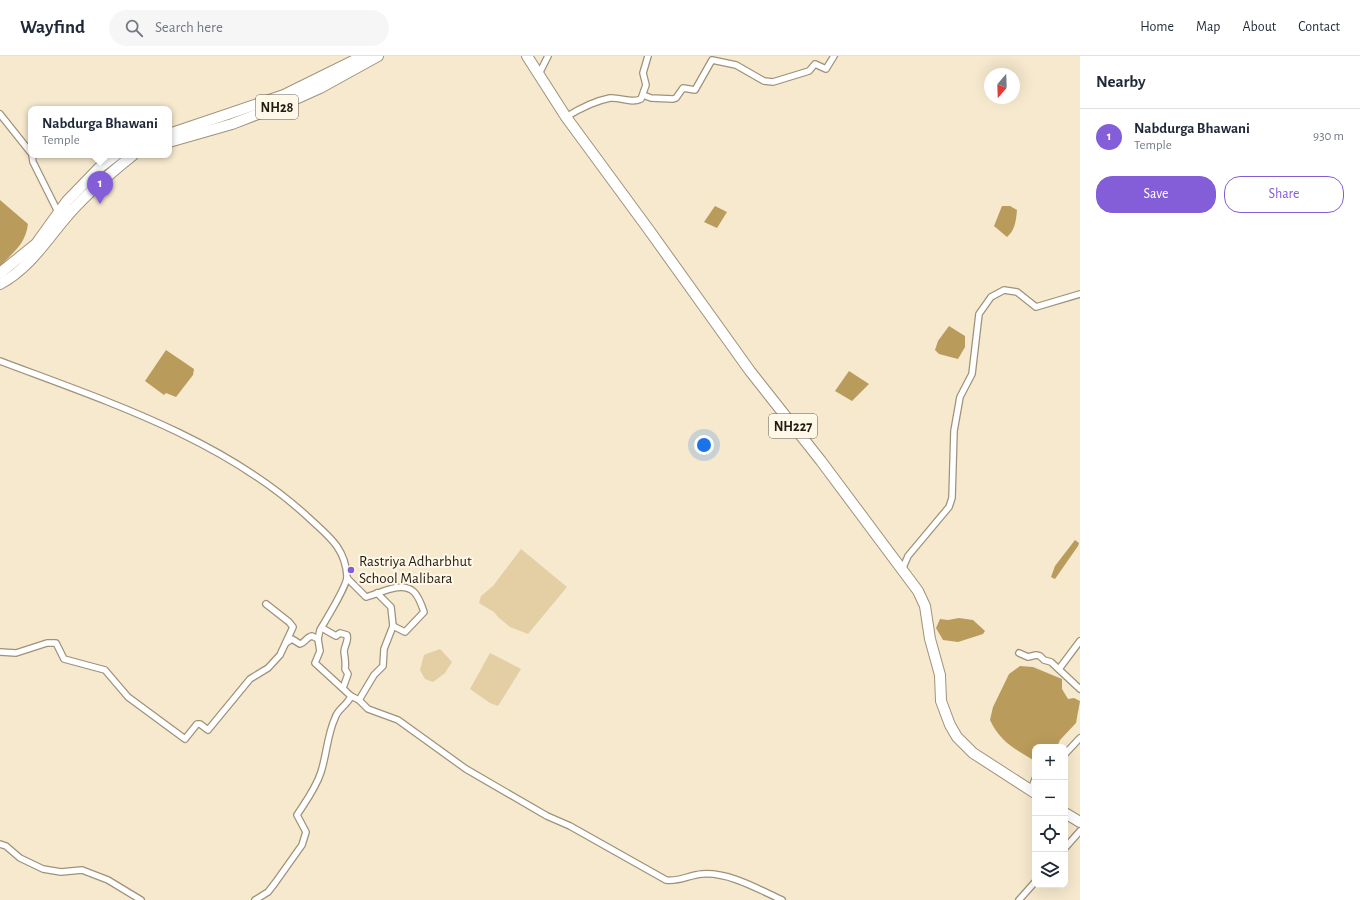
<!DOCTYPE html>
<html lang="en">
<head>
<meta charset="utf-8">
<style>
  body { margin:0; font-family:"Alegreya Sans",sans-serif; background:#f6f6f7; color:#1f2937 }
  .controls { position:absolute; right:12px; bottom:12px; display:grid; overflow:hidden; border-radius:8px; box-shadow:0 4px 16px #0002 }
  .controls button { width:36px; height:36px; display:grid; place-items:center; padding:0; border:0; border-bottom:1px solid #e0e1e3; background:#fff; color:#1f2937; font:20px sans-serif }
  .compass { position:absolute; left:984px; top:12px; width:36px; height:36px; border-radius:50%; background:#fff; box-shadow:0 4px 16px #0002; rotate:199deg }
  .you { position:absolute; left:704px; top:389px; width:14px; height:14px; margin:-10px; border:3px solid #fff; border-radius:50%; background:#1a73e8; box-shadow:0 0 0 6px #1a73e833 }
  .badge { display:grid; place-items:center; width:26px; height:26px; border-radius:50%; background:#845ed9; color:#fff; font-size:13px; font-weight:700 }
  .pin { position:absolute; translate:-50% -33px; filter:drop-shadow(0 1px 2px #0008) }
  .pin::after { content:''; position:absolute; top:21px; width:14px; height:12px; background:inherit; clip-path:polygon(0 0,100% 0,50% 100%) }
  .popup { position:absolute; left:28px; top:50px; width:144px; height:52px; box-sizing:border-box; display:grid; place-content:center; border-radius:8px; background:#fff; filter:drop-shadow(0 1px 3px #0005); font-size:13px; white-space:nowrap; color:#747a83 }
  .popup b { font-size:15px; color:#1f2937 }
  .popup::after { content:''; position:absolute; left:50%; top:100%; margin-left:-8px; border:8px solid transparent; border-top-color:#fff }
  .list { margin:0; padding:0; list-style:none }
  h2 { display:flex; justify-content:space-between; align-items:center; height:52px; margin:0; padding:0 16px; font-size:17px }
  h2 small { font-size:13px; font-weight:400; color:#747a83 }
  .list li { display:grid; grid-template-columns:26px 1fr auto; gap:12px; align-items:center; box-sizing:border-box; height:56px; padding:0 16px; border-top:1px solid #e0e1e3 }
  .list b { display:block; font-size:15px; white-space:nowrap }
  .list p { margin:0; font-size:13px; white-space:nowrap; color:#747a83 }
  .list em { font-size:13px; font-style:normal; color:#747a83 }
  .actions { display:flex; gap:8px; padding:12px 16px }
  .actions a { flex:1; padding:9px 0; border:1px solid #845ed9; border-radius:16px; text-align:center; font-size:14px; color:#845ed9 }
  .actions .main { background:#845ed9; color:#fff }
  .icon { flex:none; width:22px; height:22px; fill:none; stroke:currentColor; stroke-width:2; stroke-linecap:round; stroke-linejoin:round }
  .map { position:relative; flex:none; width:1080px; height:844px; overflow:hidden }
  header { display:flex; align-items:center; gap:24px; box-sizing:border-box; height:56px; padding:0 20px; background:#fff; border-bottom:1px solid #e0e1e3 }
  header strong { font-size:19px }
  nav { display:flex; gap:22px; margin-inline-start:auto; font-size:14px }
  .search { width:280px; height:36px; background:#f6f6f7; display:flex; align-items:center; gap:10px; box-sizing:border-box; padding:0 14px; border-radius:22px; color:#747a83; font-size:15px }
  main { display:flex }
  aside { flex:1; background:#fff }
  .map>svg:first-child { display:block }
  .green { fill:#e4cea3 }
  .water { fill:#b99b5b }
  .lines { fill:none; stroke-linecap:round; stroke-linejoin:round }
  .street-casing { stroke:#9f927a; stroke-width:8 }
  .highway-casing { stroke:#9f927a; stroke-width:12 }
  .street { stroke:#fff; stroke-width:5.5 }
  .highway { stroke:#fff; stroke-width:10 }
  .poi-dot { fill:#845ed9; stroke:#fff7e7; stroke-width:1.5 }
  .labels { text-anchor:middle; stroke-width:4; stroke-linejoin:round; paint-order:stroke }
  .shield { fill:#fff7e7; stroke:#645e52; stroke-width:1 }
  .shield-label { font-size:14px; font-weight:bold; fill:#211c12 }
  .poi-label { font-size:15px; fill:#211c12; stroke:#fff7e7; text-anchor:start }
</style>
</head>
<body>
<header>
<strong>Wayfind</strong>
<div class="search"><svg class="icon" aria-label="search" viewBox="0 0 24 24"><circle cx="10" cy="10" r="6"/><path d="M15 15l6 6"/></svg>Search here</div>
<nav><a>Home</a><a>Map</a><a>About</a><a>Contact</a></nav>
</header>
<main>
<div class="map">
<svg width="1080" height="844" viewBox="0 0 1080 844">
  <rect width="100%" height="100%" fill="#f6e9ce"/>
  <g class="green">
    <path d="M521 493 567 531 528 578 510 571 498 561 494 556 479 547 481 540 493 530Z"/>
    <path d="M440 593 452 606 445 617 433 626 425 623 420 614 424 599Z"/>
    <path d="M490 597 521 613 498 650 490 647 470 633Z"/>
  </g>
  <g class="water">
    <path d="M0 144 28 168C25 190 13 195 0 211Z"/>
    <path d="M715 150 727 156 717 172 704 166Z"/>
    <path d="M1002 150H1010L1017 154C1016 165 1015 174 1007 181L994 170Z"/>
    <path d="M949 270 965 280V291L958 303 939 298 935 294 938 285Z"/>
    <path d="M166 294 194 313 193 319 176 341 166 337 164 339 145 325Z"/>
    <path d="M849 315 869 328 852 345 835 335Z"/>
    <path d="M1075 484 1079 487 1078 490 1055 523 1051 521 1055 510Z"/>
    <path d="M959 562 973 564 985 575 983 578 958 586 943 584 936 572 940 563 948 564Z"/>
    <path d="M1020 610 1033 611 1062 623V633L1068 643 1074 642 1080 645 1076 667 1060 684 1057 691H1035V705C1014 692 1001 687 990 664L993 651 1009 618Z"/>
  </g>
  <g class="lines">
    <g class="street-casing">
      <g id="street">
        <path d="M539 18 548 0"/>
        <path d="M643 39 651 42 673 43 676 42 683 32 695 34 712 4 736 9 764 25 773 26 809 15 815 8 826 13 834 0"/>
        <path d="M0 58 31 97"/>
        <path d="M566 61C579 53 594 45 610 42 621 41 631 48 641 43L646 29 643 17 648 0"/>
        <path d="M32 99 33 106 59 158"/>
        <path d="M0 305C106 345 224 383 309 462 328 480 345 491 347 520 348 529 325 565 320 574L318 583 320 595 315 607 351 640 359 644 368 653 398 664 466 713 547 760 570 770 666 824C679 826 689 819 702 818 729 816 758 833 782 844"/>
        <path d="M902 514 908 500 949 451 952 442 954 375 960 341 972 318 979 258 991 241 1004 234 1017 236 1036 251 1080 238"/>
        <path d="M347 522 366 541C379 538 402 524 414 536 419 541 422 550 424 556L405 576 393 570 384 593 383 610 374 619 359 644"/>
        <path d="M377 537 391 551 393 570"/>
        <path d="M322 572 336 580 340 577 347 579C349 585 344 590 344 596 345 602 346 607 345 613L348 618 343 632"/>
        <path d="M286 587 292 583 300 588C305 587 306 581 312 580L318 583"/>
        <path d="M0 596 16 597 47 587H56L64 603 105 614 128 641 185 683 197 668H200L208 674 250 623 268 612 280 599 293 571 289 566 266 548"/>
        <path d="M1019 597 1028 601 1036 599 1040 600 1044 604 1051 606 1080 633"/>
        <path d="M1059 613 1080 585"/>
        <path d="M1065 698 1080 682"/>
        <path d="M1031 734 1035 723"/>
        <path d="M0 788 6 790 20 802 43 813 61 816 82 814 108 824 141 844"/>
        <path d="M1065 792 1080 775"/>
        <path d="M255 844 268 836 275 827 302 789 306 776 297 759C306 745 316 732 321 716 327 697 327 680 335 662 338 652 347 650 351 640"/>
        <path d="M1019 844 1035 826"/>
      </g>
    </g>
    <g class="highway-casing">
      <g id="highway">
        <path d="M527 0 566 61 649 174 750 315 821 405 918 535 925 550 930 583 940 619 941 645 950 669 957 681 973 697 1035 737"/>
        <path d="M169 78 284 39 363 0"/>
        <path d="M169 86 232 68 289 46 320 32 378 0"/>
        <path d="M0 217 36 188 67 145 99 112 116 99"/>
        <path d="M0 228C27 214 44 188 63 165 83 140 108 119 133 99"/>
        <path d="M1065 757 1080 766"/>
      </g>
    </g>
    <use href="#street" class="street"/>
    <use href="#highway" class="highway"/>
  </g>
  <circle class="poi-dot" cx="351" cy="514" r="4"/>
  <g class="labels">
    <g class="shield">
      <rect x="256" y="39" width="42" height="24" rx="3"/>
      <rect x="769" y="358" width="48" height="24" rx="3"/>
    </g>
    <g class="shield-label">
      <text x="277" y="56">NH28</text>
      <text x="793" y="375">NH227</text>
    </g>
    <g class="poi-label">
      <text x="359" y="510">Rastriya Adharbhut<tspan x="359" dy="17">School Malibara</tspan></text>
    </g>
  </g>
</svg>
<div class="controls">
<button>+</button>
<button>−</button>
<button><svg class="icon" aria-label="locate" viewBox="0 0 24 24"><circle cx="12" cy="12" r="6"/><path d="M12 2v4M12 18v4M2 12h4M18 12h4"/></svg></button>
<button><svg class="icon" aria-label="layers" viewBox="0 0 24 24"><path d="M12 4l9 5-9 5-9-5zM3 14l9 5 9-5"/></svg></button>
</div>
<svg class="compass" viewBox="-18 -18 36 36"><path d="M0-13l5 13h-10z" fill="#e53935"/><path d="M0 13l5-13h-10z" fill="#747a83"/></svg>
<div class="you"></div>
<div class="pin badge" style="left:100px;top:148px">1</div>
<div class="popup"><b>Nabdurga Bhawani</b>Temple</div>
</div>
<aside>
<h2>Nearby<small></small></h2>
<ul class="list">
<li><span class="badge">1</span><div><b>Nabdurga Bhawani</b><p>Temple</p></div><em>930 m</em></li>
</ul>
<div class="actions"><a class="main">Save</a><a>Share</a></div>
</aside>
</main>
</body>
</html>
